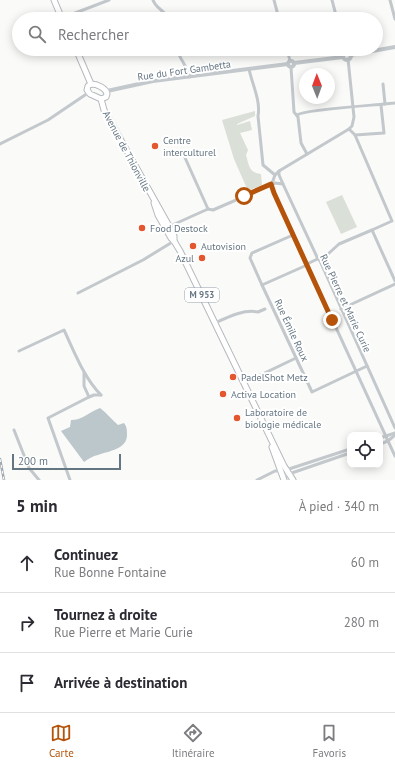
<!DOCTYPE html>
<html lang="fr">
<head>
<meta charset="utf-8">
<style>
  body { margin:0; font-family:"PT Sans",sans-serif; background:#f2f2f3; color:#2b2b33 }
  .controls { position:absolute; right:12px; bottom:12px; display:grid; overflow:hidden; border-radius:8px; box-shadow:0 2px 10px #0003 }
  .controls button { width:36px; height:36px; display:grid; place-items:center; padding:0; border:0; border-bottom:1px solid #e1e1e2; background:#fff; color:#2b2b33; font:20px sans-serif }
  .compass { position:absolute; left:299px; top:68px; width:36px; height:36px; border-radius:50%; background:#fff; box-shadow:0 2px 10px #0003; rotate:359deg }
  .scale { position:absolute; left:12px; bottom:10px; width:109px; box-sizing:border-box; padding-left:4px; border:2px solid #657683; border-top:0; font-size:11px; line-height:14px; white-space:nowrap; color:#657683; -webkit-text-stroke:3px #fff; paint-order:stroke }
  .stop { position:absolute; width:12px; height:12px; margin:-9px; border:3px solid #b45309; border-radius:50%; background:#fff }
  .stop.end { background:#b45309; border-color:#fff; box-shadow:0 1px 4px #0008 }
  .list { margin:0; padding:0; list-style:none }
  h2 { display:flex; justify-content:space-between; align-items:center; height:52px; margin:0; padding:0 16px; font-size:17px }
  h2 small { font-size:13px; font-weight:400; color:#7c7c81 }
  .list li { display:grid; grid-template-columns:26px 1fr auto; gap:12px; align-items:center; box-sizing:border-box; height:60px; padding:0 16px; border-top:1px solid #e1e1e2 }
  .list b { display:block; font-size:15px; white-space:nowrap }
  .list p { margin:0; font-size:13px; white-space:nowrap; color:#7c7c81 }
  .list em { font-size:13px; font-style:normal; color:#7c7c81 }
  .icon { flex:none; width:22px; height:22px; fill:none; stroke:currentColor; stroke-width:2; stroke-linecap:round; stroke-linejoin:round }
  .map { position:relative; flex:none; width:395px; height:480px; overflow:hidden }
  .search { position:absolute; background:#fff; box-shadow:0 2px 10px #0003; left:12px; right:12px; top:12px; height:44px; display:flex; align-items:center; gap:10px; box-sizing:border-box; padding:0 14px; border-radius:22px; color:#7c7c81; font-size:15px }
  .sheet { height:232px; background:#fff }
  nav { display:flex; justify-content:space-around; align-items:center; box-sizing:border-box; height:56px; border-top:1px solid #e1e1e2; background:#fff; font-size:11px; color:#7c7c81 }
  nav a { display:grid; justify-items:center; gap:2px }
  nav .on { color:#b45309 }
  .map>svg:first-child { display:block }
  .green { fill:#dadfd7 }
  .water { fill:#bbc7cb }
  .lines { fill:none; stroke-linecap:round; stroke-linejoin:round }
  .primary-casing { stroke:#b5babe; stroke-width:7 }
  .minor { stroke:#c3c8cc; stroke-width:3 }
  .tertiary { stroke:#c3c8cc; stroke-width:4 }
  .primary { stroke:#fff; stroke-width:5 }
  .rail-casing { stroke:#a2aab0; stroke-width:2.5 }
  .rail { stroke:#fff; stroke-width:1; stroke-dasharray:3; stroke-linecap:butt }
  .route { stroke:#b45309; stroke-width:5 }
  .poi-dot { fill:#e4572e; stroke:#fff; stroke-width:1.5 }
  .labels { text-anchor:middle; stroke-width:4; stroke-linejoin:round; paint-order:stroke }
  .shield { fill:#fff; stroke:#939fa8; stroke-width:1 }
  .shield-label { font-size:9px; font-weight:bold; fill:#657683 }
  .street-label { font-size:10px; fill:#657683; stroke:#fff }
  .poi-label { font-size:10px; fill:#657683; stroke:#fff; text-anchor:start }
</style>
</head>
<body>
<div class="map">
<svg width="395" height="480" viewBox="0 0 395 480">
  <rect width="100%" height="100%" fill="#fafaf8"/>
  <g class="green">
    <path d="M255 111V116L237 124V125L250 121 252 130 240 133 248 150 246 155C249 165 249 173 261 174L262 185 248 191 234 159 222 120Z"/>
    <path d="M342 195 357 227 341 234 326 202Z"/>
  </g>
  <path class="water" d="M100 408C107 413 111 419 118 425L124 423C127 427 127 430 127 435 127 449 109 451 98 455 93 456 88 459 84 462L61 431 70 427 71 420C83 420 89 412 100 408Z"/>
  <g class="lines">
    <g class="primary-casing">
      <g id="primary">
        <path d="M54 0 62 19"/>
        <path d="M76 49 91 84"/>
        <path d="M91 84C97 84 106 88 107 94L106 97 101 99 90 94 87 90 88 86Z"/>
        <path d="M101 99 104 110 169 226 174 236V241"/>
        <path d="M154 203 158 215 171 238 174 241 180 251 284 466 293 480"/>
        <path d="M272 447 284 480"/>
      </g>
    </g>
    <g class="minor">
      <path d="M153 0C156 9 165 10 168 19"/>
      <path d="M274 0 279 19"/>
      <path d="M332 0 337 19"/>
      <path d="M390 0 395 19"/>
      <path d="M62 18 109 0"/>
      <path d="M177 49C180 61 187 64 189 77"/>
      <path d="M287 49 290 61"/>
      <path d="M344 49V52"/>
      <path d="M348 59 354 117 352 126 349 129 279 171 275 175 271 186 395 456"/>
      <path d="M291 67 294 112 298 117 301 143 307 154"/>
      <path d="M249 69C252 84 261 101 258 116L263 165 275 175"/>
      <path d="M383 84 385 104"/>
      <path d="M297 115C305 109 380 105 395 103"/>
      <path d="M349 129 355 135 392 221 372 230 395 281"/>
      <path d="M355 135 384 133 381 105"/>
      <path d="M0 144 48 120 88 93"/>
      <path d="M182 151 208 209"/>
      <path d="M279 171V175L283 184 317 257 320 261 395 428"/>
      <path d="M208 209 213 210 275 183 283 184"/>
      <path d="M168 227 208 209"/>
      <path d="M293 235 252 253 250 258 262 285 307 265"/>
      <path d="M307 264 328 254 339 244 372 230"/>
      <path d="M262 285 312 392 367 366"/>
      <path d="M78 293 143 260 174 241"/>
      <path d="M341 309 395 284"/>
      <path d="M215 323C228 317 244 309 258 312L265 309"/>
      <path d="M19 351 64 330C74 351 84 378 101 395"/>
      <path d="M84 373V386L89 397"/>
      <path d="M244 383 296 358"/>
      <path d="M14 430 29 468 39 480"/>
      <path d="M380 438 395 433"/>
      <path d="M380 444 388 441 395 435"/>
      <path d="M286 470 350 449"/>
      <path d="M283 476 350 453"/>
      <path d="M70 480 48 418 89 397 94 395H101"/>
      <path d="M257 480 275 471H281"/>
    </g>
    <g class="tertiary">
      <circle cx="347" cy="56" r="4"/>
      <path d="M350 55 395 47"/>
      <circle cx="291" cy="64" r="3"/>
      <path d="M294 63 343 57"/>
      <path d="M107 91 153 81 288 64"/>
    </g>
    <use href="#primary" class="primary"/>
    <g class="rail-casing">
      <path id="rail" d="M0 459 4 480"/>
    </g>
    <use href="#rail" class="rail"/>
  </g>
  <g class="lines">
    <path class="route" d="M244 196 271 184 274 193 332 320"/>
  </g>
  <g class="poi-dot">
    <circle cx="155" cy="146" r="4"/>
    <circle cx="142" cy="228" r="4"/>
    <circle cx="193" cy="246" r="4"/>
    <circle cx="202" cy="258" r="4"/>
    <circle cx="233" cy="377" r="4"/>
    <circle cx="223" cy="394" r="4"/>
    <circle cx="237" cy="418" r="4"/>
  </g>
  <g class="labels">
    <rect class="shield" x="185" y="288" width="34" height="14" rx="3"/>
    <g class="shield-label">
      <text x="202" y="298">M 953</text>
    </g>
    <g class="street-label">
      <text transform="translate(184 70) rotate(-8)" y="4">Rue du Fort Gambetta</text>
      <text transform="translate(127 151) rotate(62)" y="4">Avenue de Thionville</text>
      <text transform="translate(346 303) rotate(65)" y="4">Rue Pierre et Marie Curie</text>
      <text transform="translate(292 330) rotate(65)" y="4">Rue Émile Roux</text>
    </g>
    <g class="poi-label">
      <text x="163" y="144">Centre<tspan x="163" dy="12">interculturel</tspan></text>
      <text x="150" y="232">Food Destock</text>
      <text x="201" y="250">Autovision</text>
      <text x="194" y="262" text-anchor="end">Azul</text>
      <text x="241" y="381">PadelShot Metz</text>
      <text x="231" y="398">Activa Location</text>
      <text x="245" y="416">Laboratoire de<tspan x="245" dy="12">biologie médicale</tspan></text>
    </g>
  </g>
</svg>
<div class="controls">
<button><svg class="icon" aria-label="locate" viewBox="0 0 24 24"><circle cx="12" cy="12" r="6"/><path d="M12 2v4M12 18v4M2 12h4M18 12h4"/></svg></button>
</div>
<svg class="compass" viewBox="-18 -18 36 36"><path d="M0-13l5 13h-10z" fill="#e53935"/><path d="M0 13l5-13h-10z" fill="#7c7c81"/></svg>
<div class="scale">200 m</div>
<div class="stop" style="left:244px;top:196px"></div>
<div class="stop end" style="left:332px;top:320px"></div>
<div class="search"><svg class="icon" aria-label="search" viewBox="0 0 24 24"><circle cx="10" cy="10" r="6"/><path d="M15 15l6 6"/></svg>Rechercher</div>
</div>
<section class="sheet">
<h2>5 min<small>À pied · 340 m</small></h2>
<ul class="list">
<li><svg class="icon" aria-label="ahead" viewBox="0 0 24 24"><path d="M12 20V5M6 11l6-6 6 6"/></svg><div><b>Continuez</b><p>Rue Bonne Fontaine</p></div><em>60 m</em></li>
<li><svg class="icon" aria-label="right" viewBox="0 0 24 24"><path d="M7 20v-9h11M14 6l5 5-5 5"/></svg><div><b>Tournez à droite</b><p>Rue Pierre et Marie Curie</p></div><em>280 m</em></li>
<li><svg class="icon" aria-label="arrive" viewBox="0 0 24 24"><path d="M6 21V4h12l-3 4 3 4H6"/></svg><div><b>Arrivée à destination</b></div></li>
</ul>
</section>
<nav>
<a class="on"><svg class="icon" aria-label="map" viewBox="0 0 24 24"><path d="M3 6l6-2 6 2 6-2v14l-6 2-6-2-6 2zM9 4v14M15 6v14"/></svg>Carte</a>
<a><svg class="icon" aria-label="directions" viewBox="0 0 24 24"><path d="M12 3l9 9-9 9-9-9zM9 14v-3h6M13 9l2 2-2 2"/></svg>Itinéraire</a>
<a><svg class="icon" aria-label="saved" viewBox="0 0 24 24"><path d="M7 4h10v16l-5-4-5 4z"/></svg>Favoris</a>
</nav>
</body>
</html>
